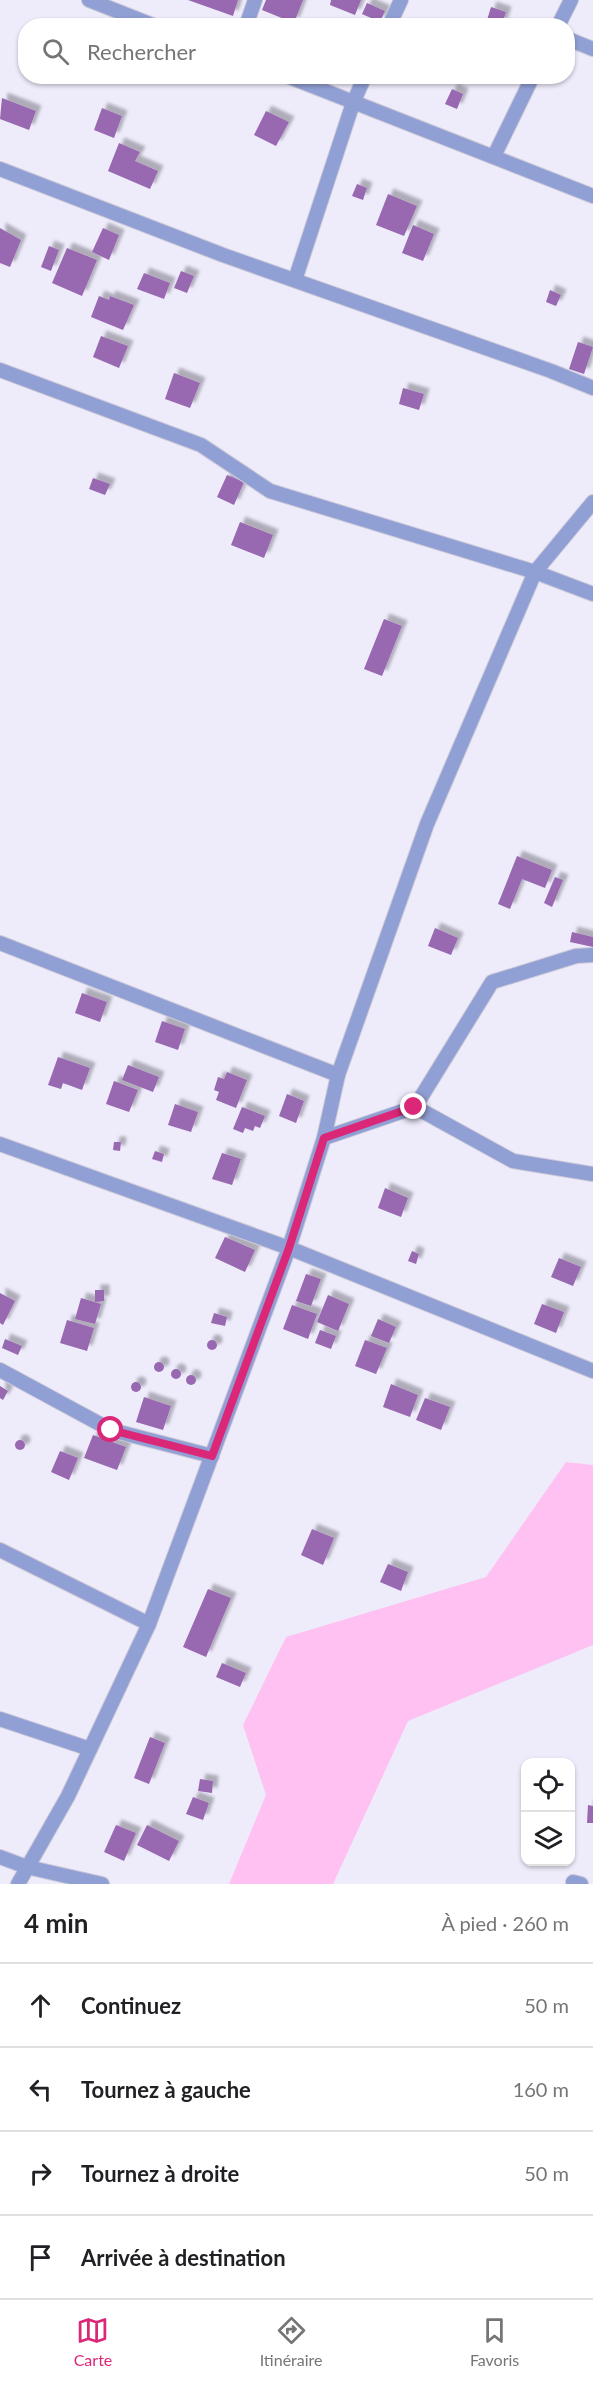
<!DOCTYPE html>
<html lang="fr">
<head>
<meta charset="utf-8">
<style>
  body { margin:0; font-family:Lato,sans-serif; background:#f2f2f2; color:#202124 }
  .controls { position:absolute; right:18px; bottom:18px; display:grid; overflow:hidden; border-radius:12px; box-shadow:0 2px 4px #0004 }
  .controls button { width:54px; height:54px; display:grid; place-items:center; padding:0; border:0; border-bottom:2px solid #e0e0e0; background:#fff; color:#202124; font:30px sans-serif }
  .stop { position:absolute; width:18px; height:18px; margin:-14px; border:4px solid #db2777; border-radius:50%; background:#fff }
  .stop.end { background:#db2777; border-color:#fff; box-shadow:0 2px 6px #0008 }
  .list { margin:0; padding:0; list-style:none }
  h2 { display:flex; justify-content:space-between; align-items:center; height:78px; margin:0; padding:0 24px; font-size:26px }
  h2 small { font-size:20px; font-weight:400; color:#757577 }
  .list li { display:grid; grid-template-columns:39px 1fr auto; gap:18px; align-items:center; box-sizing:border-box; height:84px; padding:0 24px; border-top:2px solid #e0e0e0 }
  .list b { display:block; font-size:22px; white-space:nowrap }
  .list em { font-size:20px; font-style:normal; color:#757577 }
  .icon { flex:none; width:33px; height:33px; fill:none; stroke:currentColor; stroke-width:2; stroke-linecap:round; stroke-linejoin:round }
  .map { position:relative; flex:none; width:593px; height:1884px; overflow:hidden }
  .search { position:absolute; background:#fff; box-shadow:0 2px 4px #0004; left:18px; right:18px; top:18px; height:66px; display:flex; align-items:center; gap:15px; box-sizing:border-box; padding:0 21px; border-radius:24px; color:#757577; font-size:22px }
  .sheet { height:414px; background:#fff }
  nav { display:flex; justify-content:space-around; align-items:center; box-sizing:border-box; height:84px; border-top:2px solid #e0e0e0; background:#fff; font-size:16px; color:#757577 }
  nav a { display:grid; justify-items:center; gap:3px }
  nav .on { color:#db2777 }
  .map>svg:first-child { display:block }
  .green { fill:#ffc1f1 }
  .building { fill:#9868b0; filter:url(#shadow) }
  .lines { fill:none; stroke-linecap:round; stroke-linejoin:round }
  .street-casing { stroke:#cbc8d7; stroke-width:16 }
  .street { stroke:#909fd4; stroke-width:14 }
  .route { stroke:#db2777; stroke-width:8 }
</style>
</head>
<body>
<div class="map">
<svg width="593" height="1884" viewBox="0 0 593 1884">
  <defs>
    <filter id="shadow"><feDropShadow dx="5.5" dy="-5.5" stdDeviation="1.5" flood-color="#0004"/></filter>
  </defs>
  <rect width="100%" height="100%" fill="#eeebfb"/>
  <path class="green" d="M566 1462 593 1465V1645L408 1721 333 1884H229L266 1795 243 1725 286 1637 486 1577Z"/>
  <g class="building">
    <path d="M188 0H238L233 16Z"/>
    <path d="M266 0H303L294 23 262 10Z"/>
    <path d="M331 0H361L355 15 330 5Z"/>
    <path d="M367 3 385 11 380 22 362 14Z"/>
    <path d="M491 7 506 12 502 25 487 20Z"/>
    <path d="M94 76H113L110 83Z"/>
    <path d="M123 76H137L133 84 122 78Z"/>
    <path d="M452 89 463 94 457 109 445 104Z"/>
    <path d="M2 98 36 111 29 130 0 119Z"/>
    <path d="M102 108 122 116 114 138 94 130Z"/>
    <path d="M266 111 289 122 276 146 254 135Z"/>
    <path d="M119 143 140 152 135 161 158 171 150 189 108 171Z"/>
    <path d="M357 184 367 188 363 200 352 196Z"/>
    <path d="M388 194 417 206 404 236 376 225Z"/>
    <path d="M413 225 434 234 423 261 402 253Z"/>
    <path d="M0 228 21 240 10 267 0 263Z"/>
    <path d="M103 228 119 235 109 260 92 252Z"/>
    <path d="M49 246 59 250 51 271 41 267Z"/>
    <path d="M67 248 97 260 82 296 52 283Z"/>
    <path d="M181 271 194 276 187 293 174 288Z"/>
    <path d="M144 273 170 283 164 299 137 289Z"/>
    <path d="M550 290 561 295 556 306 546 302Z"/>
    <path d="M99 296 109 300 110 296 134 305 123 330 91 317Z"/>
    <path d="M101 336 128 346 119 368 93 357Z"/>
    <path d="M578 342 593 347 584 374 569 369Z"/>
    <path d="M174 373 200 383 190 408 165 399Z"/>
    <path d="M403 388 424 394 419 410 399 404Z"/>
    <path d="M227 475 244 482 234 505 217 497Z"/>
    <path d="M93 478 110 484 105 495 89 489Z"/>
    <path d="M240 522 273 535 264 558 231 545Z"/>
    <path d="M384 619 402 626 382 676 364 669Z"/>
    <path d="M517 856 552 870 545 888 522 879 510 909 498 904Z"/>
    <path d="M555 877 563 880 552 907 544 903Z"/>
    <path d="M435 928 458 938 451 955 428 946Z"/>
    <path d="M572 932 593 937V947L570 942Z"/>
    <path d="M82 993 107 1002 100 1022 75 1013Z"/>
    <path d="M162 1021 185 1029 178 1050 155 1042Z"/>
    <path d="M58 1057 90 1068 82 1090 63 1083 61 1089 48 1085Z"/>
    <path d="M128 1065 159 1077 153 1092 122 1080Z"/>
    <path d="M227 1072 247 1080 236 1108 216 1100 219 1092 214 1090 218 1077 224 1079Z"/>
    <path d="M114 1081 138 1090 129 1112 106 1104Z"/>
    <path d="M287 1094 304 1101 296 1123 279 1116Z"/>
    <path d="M175 1104 198 1112 191 1132 168 1125Z"/>
    <path d="M242 1107 265 1116 260 1128 255 1126 253 1131 245 1128 243 1133 233 1129Z"/>
    <path d="M114 1142H121L120 1151 113 1150Z"/>
    <path d="M155 1151 164 1154 162 1162 152 1159Z"/>
    <path d="M222 1153 241 1159 232 1185 212 1179Z"/>
    <path d="M385 1188 408 1198 401 1217 378 1208Z"/>
    <path d="M225 1237 255 1250 245 1272 215 1258Z"/>
    <path d="M412 1251 419 1254 416 1264 408 1261Z"/>
    <path d="M559 1258 581 1267 573 1286 551 1277Z"/>
    <path d="M306 1274 321 1279 311 1306 296 1301Z"/>
    <path d="M95 1290H104V1301L95 1302Z"/>
    <path d="M0 1293 15 1301 3 1325 0 1323Z"/>
    <path d="M328 1295 349 1304 338 1331 317 1322Z"/>
    <path d="M81 1298 101 1304 95 1324 75 1319Z"/>
    <path d="M542 1304 564 1312 556 1333 534 1324Z"/>
    <path d="M292 1305 317 1314 308 1339 283 1329Z"/>
    <path d="M214 1313 227 1317 225 1326 211 1323Z"/>
    <path d="M378 1319 396 1327 389 1343 371 1336Z"/>
    <path d="M67 1320 94 1328 87 1351 60 1343Z"/>
    <path d="M320 1330 336 1336 331 1349 315 1343Z"/>
    <path d="M5 1339 22 1346 18 1355 2 1348Z"/>
    <circle cx="212" cy="1345" r="5"/>
    <path d="M365 1340 387 1348 376 1374 355 1366Z"/>
    <circle cx="159" cy="1367" r="5"/>
    <circle cx="176" cy="1374" r="5"/>
    <circle cx="191" cy="1380" r="5"/>
    <circle cx="136" cy="1387" r="5"/>
    <path d="M391 1384 418 1395 410 1417 383 1407Z"/>
    <path d="M0 1386 8 1391 3 1400 0 1398Z"/>
    <path d="M144 1397 171 1406 163 1430 136 1422Z"/>
    <path d="M425 1398 450 1407 441 1430 416 1420Z"/>
    <path d="M93 1435 126 1447 117 1470 84 1458Z"/>
    <circle cx="20" cy="1445" r="5"/>
    <path d="M60 1451 78 1458 69 1480 51 1472Z"/>
    <path d="M312 1529 334 1538 323 1565 301 1555Z"/>
    <path d="M388 1564 408 1572 401 1591 380 1582Z"/>
    <path d="M208 1589 231 1598 206 1657 183 1647Z"/>
    <path d="M222 1663 246 1673 240 1687 216 1677Z"/>
    <path d="M150 1737 165 1743 149 1784 134 1778Z"/>
    <path d="M200 1779 213 1781 212 1793 198 1791Z"/>
    <path d="M193 1797 209 1803 203 1820 186 1814Z"/>
    <path d="M588 1805 593 1806V1823H587Z"/>
    <path d="M116 1825 136 1833 124 1861 104 1852Z"/>
    <path d="M147 1825 179 1841 169 1861 137 1845Z"/>
  </g>
  <g class="lines">
    <g class="street-casing">
      <g id="street">
        <path d="M89 0 155 26"/>
        <path d="M246 26 255 0"/>
        <path d="M389 26 401 0"/>
        <path d="M558 26 571 0"/>
        <path d="M568 39 593 49"/>
        <path d="M287 76 593 196"/>
        <path d="M494 156 533 76"/>
        <path d="M0 169 223 255 551 371 593 388"/>
        <path d="M295 280 353 103 365 76"/>
        <path d="M0 370 201 445 270 491 535 572 593 594"/>
        <path d="M0 943 338 1075"/>
        <path d="M415 1107 513 1161 593 1174"/>
        <path d="M324 1138 415 1107 492 982 576 956 593 955"/>
        <path d="M0 1144 289 1248 593 1371"/>
        <path d="M0 1370 111 1430 212 1456"/>
        <path d="M0 1550 149 1624"/>
        <path d="M0 1719 90 1749"/>
        <path d="M0 1857 27 1867 102 1884"/>
        <path d="M573 1882 581 1884"/>
        <path d="M18 1884 68 1796 149 1624 289 1248 324 1138 338 1075 427 824 535 572 593 502"/>
      </g>
    </g>
    <use href="#street" class="street"/>
  </g>
  <g class="lines">
    <path class="route" d="M111 1430 212 1456 289 1248 324 1138 414 1107"/>
  </g>
</svg>
<div class="controls">
<button><svg class="icon" aria-label="locate" viewBox="0 0 24 24"><circle cx="12" cy="12" r="6"/><path d="M12 2v4M12 18v4M2 12h4M18 12h4"/></svg></button>
<button><svg class="icon" aria-label="layers" viewBox="0 0 24 24"><path d="M12 4l9 5-9 5-9-5zM3 14l9 5 9-5"/></svg></button>
</div>
<div class="stop" style="left:111px;top:1430px"></div>
<div class="stop end" style="left:414px;top:1107px"></div>
<div class="search"><svg class="icon" aria-label="search" viewBox="0 0 24 24"><circle cx="10" cy="10" r="6"/><path d="M15 15l6 6"/></svg>Rechercher</div>
</div>
<section class="sheet">
<h2>4 min<small>À pied · 260 m</small></h2>
<ul class="list">
<li><svg class="icon" aria-label="ahead" viewBox="0 0 24 24"><path d="M12 20V5M6 11l6-6 6 6"/></svg><div><b>Continuez</b></div><em>50 m</em></li>
<li><svg class="icon" aria-label="left" viewBox="0 0 24 24"><path d="M17 20v-9H6M10 6l-5 5 5 5"/></svg><div><b>Tournez à gauche</b></div><em>160 m</em></li>
<li><svg class="icon" aria-label="right" viewBox="0 0 24 24"><path d="M7 20v-9h11M14 6l5 5-5 5"/></svg><div><b>Tournez à droite</b></div><em>50 m</em></li>
<li><svg class="icon" aria-label="arrive" viewBox="0 0 24 24"><path d="M6 21V4h12l-3 4 3 4H6"/></svg><div><b>Arrivée à destination</b></div></li>
</ul>
</section>
<nav>
<a class="on"><svg class="icon" aria-label="map" viewBox="0 0 24 24"><path d="M3 6l6-2 6 2 6-2v14l-6 2-6-2-6 2zM9 4v14M15 6v14"/></svg>Carte</a>
<a><svg class="icon" aria-label="directions" viewBox="0 0 24 24"><path d="M12 3l9 9-9 9-9-9zM9 14v-3h6M13 9l2 2-2 2"/></svg>Itinéraire</a>
<a><svg class="icon" aria-label="saved" viewBox="0 0 24 24"><path d="M7 4h10v16l-5-4-5 4z"/></svg>Favoris</a>
</nav>
</body>
</html>
